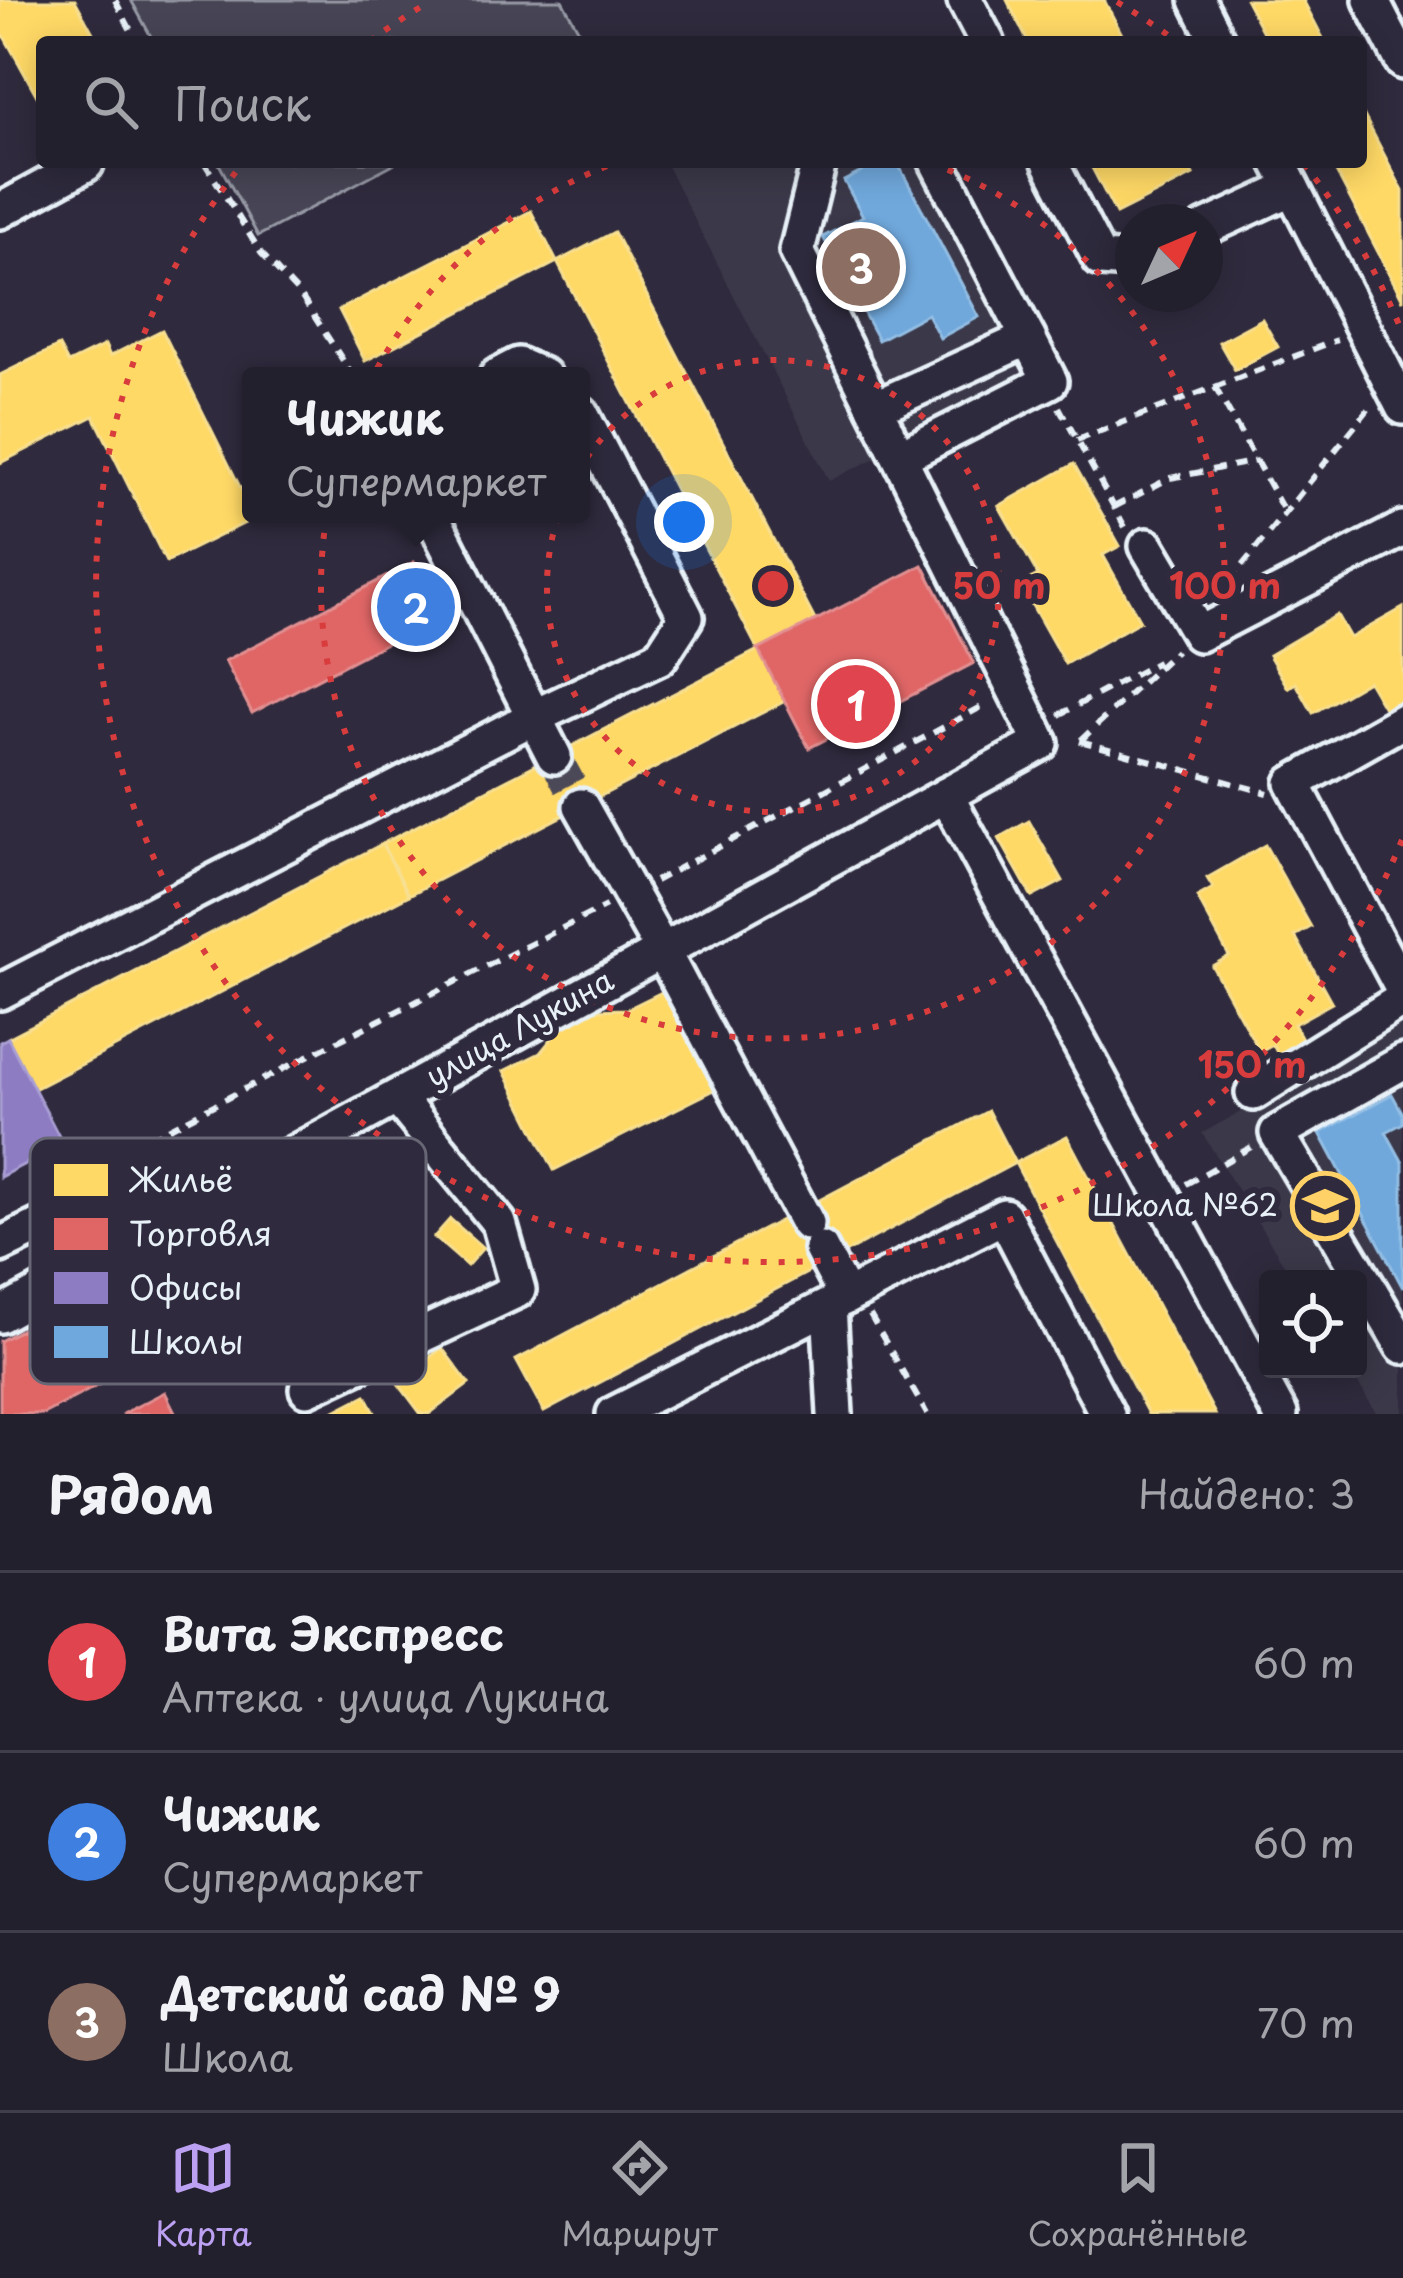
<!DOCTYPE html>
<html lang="ru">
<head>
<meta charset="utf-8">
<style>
  body { margin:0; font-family:"Playpen Sans",sans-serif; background:#2b2836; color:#f1f3f6 }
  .controls { position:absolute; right:36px; bottom:36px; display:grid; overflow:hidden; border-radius:12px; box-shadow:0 6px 30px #0003 }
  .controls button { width:108px; height:108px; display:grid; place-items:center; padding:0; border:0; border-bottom:3px solid #403e4a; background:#23202e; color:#f1f3f6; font:60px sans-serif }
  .compass { position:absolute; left:1115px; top:204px; width:108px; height:108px; border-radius:50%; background:#23202e; box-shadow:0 6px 30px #0003; rotate:46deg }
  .you { position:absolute; left:684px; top:522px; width:42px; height:42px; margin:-30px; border:9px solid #fff; border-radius:50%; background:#1a73e8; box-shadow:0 0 0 18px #1a73e833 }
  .badge { display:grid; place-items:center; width:78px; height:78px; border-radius:50%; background:#bca0f2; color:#fff; font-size:39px; font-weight:700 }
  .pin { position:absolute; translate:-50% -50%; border:6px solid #fff; box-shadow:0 3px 12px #0006 }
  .popup { position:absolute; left:242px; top:367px; width:348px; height:156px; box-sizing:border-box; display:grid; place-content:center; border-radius:12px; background:#23202e; filter:drop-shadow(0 3px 9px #0005); font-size:39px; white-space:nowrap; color:#a3a3aa }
  .popup b { font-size:45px; color:#f1f3f6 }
  .popup::after { content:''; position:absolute; left:50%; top:100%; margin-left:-24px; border:24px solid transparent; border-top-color:#23202e }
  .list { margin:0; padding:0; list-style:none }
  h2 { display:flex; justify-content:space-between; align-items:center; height:156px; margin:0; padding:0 48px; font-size:51px }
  h2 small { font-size:39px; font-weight:400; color:#a3a3aa }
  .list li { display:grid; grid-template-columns:78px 1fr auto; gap:36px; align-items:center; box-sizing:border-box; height:180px; padding:0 48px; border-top:3px solid #403e4a }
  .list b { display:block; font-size:45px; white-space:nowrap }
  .list p { margin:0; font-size:39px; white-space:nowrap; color:#a3a3aa }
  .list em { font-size:39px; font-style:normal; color:#a3a3aa }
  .icon { flex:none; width:66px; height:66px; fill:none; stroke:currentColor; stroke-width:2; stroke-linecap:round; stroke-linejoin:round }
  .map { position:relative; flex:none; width:1403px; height:1414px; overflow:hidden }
  .search { position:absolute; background:#23202e; box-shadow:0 6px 30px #0003; left:36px; right:36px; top:36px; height:132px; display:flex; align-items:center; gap:30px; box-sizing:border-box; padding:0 42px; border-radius:12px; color:#a3a3aa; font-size:45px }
  .sheet { height:696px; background:#23202e }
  nav { display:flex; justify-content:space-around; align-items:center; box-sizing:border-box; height:168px; border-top:3px solid #403e4a; background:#23202e; font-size:33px; color:#a3a3aa }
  nav a { display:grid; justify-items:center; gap:6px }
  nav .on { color:#bca0f2 }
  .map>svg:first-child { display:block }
  .built { fill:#3b3749 }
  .pitch { fill:#464455; stroke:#979aa6; stroke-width:3 }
  .homes { fill:#ffd966; stroke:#f8e092; stroke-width:3 }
  .shops { fill:#e06666; stroke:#e29092; stroke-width:3 }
  .offices { fill:#8e7cc3; stroke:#a99fd3; stroke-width:3 }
  .schools { fill:#6fa8dc; stroke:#93bee4; stroke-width:3 }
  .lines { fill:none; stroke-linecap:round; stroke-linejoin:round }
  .minor-tunnel { stroke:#4b4859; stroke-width:33; stroke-dasharray:33 16; stroke-linecap:butt }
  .minor-casing { stroke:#e8f1f8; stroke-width:42 }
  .path { stroke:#e8f1f8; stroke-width:6; stroke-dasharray:12 9; stroke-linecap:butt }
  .minor { stroke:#2f2a3d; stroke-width:33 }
  .ring { fill:none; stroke:#d83c3d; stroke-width:6; stroke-dasharray:6 12 }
  .labels { text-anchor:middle; stroke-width:12; stroke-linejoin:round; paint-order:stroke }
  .street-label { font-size:30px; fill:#e8f1f8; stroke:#2f2a3d }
  .poi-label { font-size:30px; fill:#e8f1f8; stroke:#2f2a3d; text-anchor:end }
  .key { fill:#2f2a3d; stroke:#666675; stroke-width:3 }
  .key-label { font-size:33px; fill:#e8f1f8 }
  .centre { fill:#d83c3d; stroke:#2f2a3d; stroke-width:6 }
  .ring-label { font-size:36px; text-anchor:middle; font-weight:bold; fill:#d83c3d; stroke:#2f2a3d; stroke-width:12; stroke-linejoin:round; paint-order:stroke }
</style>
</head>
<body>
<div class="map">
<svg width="1403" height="1414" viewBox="0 0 1403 1414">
  <rect width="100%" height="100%" fill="#2f2a3d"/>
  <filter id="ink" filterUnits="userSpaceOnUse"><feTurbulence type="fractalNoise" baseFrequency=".00833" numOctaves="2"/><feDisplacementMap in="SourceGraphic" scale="24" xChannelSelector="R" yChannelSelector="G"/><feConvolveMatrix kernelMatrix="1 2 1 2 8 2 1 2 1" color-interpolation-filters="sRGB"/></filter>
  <g filter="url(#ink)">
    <g class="built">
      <path d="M671 162H949L1058 369 829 481 666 164Z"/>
      <path d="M1403 1023V1414H1377L1349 1369H1358V1279H1293L1202 1133Z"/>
    </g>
    <g class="pitch">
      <path d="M131 0H562L585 42H154Z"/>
      <path d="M218 162H397L258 236Z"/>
    </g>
    <g class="homes">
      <path d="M0 0H75L98 42H42V105L0 29Z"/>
      <path d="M1007 0H1104L1126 42H1028Z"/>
      <path d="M1246 0H1303L1325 42H1268Z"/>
      <path d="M1361 110 1403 191V300L1331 162H1361Z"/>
      <path d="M1089 162H1186L1193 175 1116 214Z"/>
      <path d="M531 211 557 262 365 361 339 310Z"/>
      <path d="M614 232 815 620 758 650 557 262Z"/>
      <path d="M1262 319 1278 347 1235 370 1219 342Z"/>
      <path d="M162 330 251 509V514L255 518 166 562 94 416 0 463V375L59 346 68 363 105 345 110 356Z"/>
      <path d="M1074 464 1120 546 1103 555 1140 621 1065 664 1020 584 1038 575 999 506Z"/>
      <path d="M1403 608V699L1385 710 1368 681 1313 713 1296 683 1288 688 1269 655 1337 615 1350 638Z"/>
      <path d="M758 650 785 701 409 895 382 844Z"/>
      <path d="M1029 821 1063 881 1032 897 999 838Z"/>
      <path d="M382 844 409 895 34 1089 8 1038Z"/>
      <path d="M1265 845 1311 927 1295 936 1332 1003 1294 1024 1305 1044 1280 1058 1273 1045 1260 1052 1212 966 1229 956 1197 897 1213 888 1207 878Z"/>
      <path d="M664 991 714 1090 554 1170 504 1071 540 1053 563 1025 580 1015 595 1010 627 1009Z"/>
      <path d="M988 1111 1015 1163 544 1412 516 1360Z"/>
      <path d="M1067 1136 1215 1414H1148L1015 1163Z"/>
      <path d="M397 1161 414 1193 351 1226 334 1194Z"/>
      <path d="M450 1219 483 1248 467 1266 434 1237Z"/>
      <path d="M282 1228 309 1277 281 1292 254 1243Z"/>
      <path d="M197 1267 218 1313 159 1339 138 1293Z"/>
      <path d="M442 1348 469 1384 429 1414H421L397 1382Z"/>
      <path d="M366 1395 376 1414H329Z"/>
    </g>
    <g class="shops">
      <path d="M414 562 442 614 252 713 225 661Z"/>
      <path d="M923 565 974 663 809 748 758 650Z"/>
      <path d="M87 1295 127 1370 43 1414H0V1341Z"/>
      <path d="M165 1392 176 1414H122Z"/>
    </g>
    <path class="offices" d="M8 1038 63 1144 0 1177V1042Z"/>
    <g class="schools">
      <path d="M881 162H897L979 317 940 338 927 314 878 340 823 237 863 216 844 181Z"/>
      <path d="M1392 1094 1403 1114V1123L1386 1132 1403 1163V1288L1320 1133Z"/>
    </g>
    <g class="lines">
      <path class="minor-tunnel" d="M554 756 581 806"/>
      <g class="minor-casing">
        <g id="minor">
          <path d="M965 0 987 42"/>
          <path d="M1197 0 1218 42"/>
          <path d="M1371 0 1403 62"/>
          <path d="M1050 162 1100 259 1133 261"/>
          <path d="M1279 162 1403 407"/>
          <path d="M0 211 86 164"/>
          <path d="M1205 228 1292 188"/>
          <path d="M497 376 518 365 543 376"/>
          <path d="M875 408 1028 338 937 162"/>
          <path d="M900 457 1050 381 1028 338"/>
          <path d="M431 514 534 717 660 657 686 617 581 413"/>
          <path d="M1147 546 1199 634 1403 529"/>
          <path d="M1403 721 1293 783 1403 990"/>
          <path d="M946 795 1280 1414"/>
          <path d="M581 806 662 950 807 1223"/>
          <path d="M0 992 534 717 554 756"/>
          <path d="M1403 1062 1277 1133 1403 1346"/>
          <path d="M1253 1093 1403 999"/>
          <path d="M0 1245 56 1218 111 1254"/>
          <path d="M821 1249 846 1297 1004 1216 1107 1414"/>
          <path d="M829 1306 835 1414"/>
          <path d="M0 1315 1041 743 797 251 819 162"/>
          <path d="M307 1389 518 1290 499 1223 397 1097"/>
          <path d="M614 1414 846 1297"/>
        </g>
      </g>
      <g class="path">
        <path d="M115 0 137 42"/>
        <path d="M204 162 261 253 301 296 353 376"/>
        <path d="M1215 387 1285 513"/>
        <path d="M1059 407 1125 527"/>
        <path d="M1077 440 1337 340"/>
        <path d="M1114 507 1170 478 1257 461"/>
        <path d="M1229 582 1371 406"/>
        <path d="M1059 715 1158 662"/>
        <path d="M1081 740 1176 651"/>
        <path d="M1080 741 1268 793"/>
        <path d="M655 881 987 704"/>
        <path d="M1186 1184 1253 1146"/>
        <path d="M57 1187 302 1059 606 906"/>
        <path d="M870 1315 927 1414"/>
      </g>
      <use href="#minor" class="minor"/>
    </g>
  </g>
  <g class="ring">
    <circle cx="773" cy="586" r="226"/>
    <path d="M931 163A452 452 0 1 1 615 163"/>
    <path d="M1402 840A678 678 0 1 1 242 164M370 41A678 678 0 0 1 429 2M1117 2A678 678 0 0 1 1176 41M1304 164A678 678 0 0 1 1402 332"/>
  </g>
  <defs>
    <g id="school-ring" transform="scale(3.45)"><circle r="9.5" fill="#2f2a3d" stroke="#ffd166" stroke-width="1.5"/><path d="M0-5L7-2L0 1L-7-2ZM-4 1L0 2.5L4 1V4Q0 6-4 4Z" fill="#ffd166"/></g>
  </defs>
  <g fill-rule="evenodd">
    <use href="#school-ring" x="1325" y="1206"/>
  </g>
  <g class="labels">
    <g class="street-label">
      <text transform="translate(520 1029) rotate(-29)" y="10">улица Лукина</text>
    </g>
    <g class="poi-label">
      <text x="1278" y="1216">Школа №62</text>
    </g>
  </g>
  <rect x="30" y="1138" width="396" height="246" rx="18" class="key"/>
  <rect x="54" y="1164" width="54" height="32" fill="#ffd966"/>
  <rect x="54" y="1218" width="54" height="32" fill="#e06666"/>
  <rect x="54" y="1272" width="54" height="32" fill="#8e7cc3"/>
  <rect x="54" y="1326" width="54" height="32" fill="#6fa8dc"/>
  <g class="key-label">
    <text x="129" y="1192">Жильё</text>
    <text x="129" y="1246">Торговля</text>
    <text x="129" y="1300">Офисы</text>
    <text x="129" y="1354">Школы</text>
  </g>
  <circle cx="773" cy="586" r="18" class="centre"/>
  <g class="ring-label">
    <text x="999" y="599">50 m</text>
    <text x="1225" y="599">100 m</text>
    <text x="1252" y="1078">150 m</text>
  </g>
</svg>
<div class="controls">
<button><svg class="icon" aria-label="locate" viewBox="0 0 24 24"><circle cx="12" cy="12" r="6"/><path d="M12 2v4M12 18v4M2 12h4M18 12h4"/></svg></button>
</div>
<svg class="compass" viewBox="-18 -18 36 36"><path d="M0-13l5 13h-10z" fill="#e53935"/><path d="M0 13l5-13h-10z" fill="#a3a3aa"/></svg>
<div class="you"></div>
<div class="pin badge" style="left:856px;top:704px;background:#e0444e">1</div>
<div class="pin badge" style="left:416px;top:607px;background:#3f7fe0">2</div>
<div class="popup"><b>Чижик</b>Супермаркет</div>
<div class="pin badge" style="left:861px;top:267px;background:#8d6e63">3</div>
<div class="search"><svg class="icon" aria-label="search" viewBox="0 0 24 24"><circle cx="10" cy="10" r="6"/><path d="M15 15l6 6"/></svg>Поиск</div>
</div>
<section class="sheet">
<h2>Рядом<small>Найдено: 3</small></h2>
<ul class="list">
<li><span class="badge" style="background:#e0444e">1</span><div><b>Вита Экспресс</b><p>Аптека · улица Лукина</p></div><em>60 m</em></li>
<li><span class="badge" style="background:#3f7fe0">2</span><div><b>Чижик</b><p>Супермаркет</p></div><em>60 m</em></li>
<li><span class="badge" style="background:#8d6e63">3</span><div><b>Детский сад № 9</b><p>Школа</p></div><em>70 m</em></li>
</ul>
</section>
<nav>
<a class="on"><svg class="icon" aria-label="map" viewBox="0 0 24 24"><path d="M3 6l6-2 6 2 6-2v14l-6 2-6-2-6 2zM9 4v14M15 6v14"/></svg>Карта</a>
<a><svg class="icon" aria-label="directions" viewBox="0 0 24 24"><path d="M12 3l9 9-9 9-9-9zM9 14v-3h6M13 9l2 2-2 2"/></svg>Маршрут</a>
<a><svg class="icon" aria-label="saved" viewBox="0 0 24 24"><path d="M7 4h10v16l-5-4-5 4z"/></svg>Сохранённые</a>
</nav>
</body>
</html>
